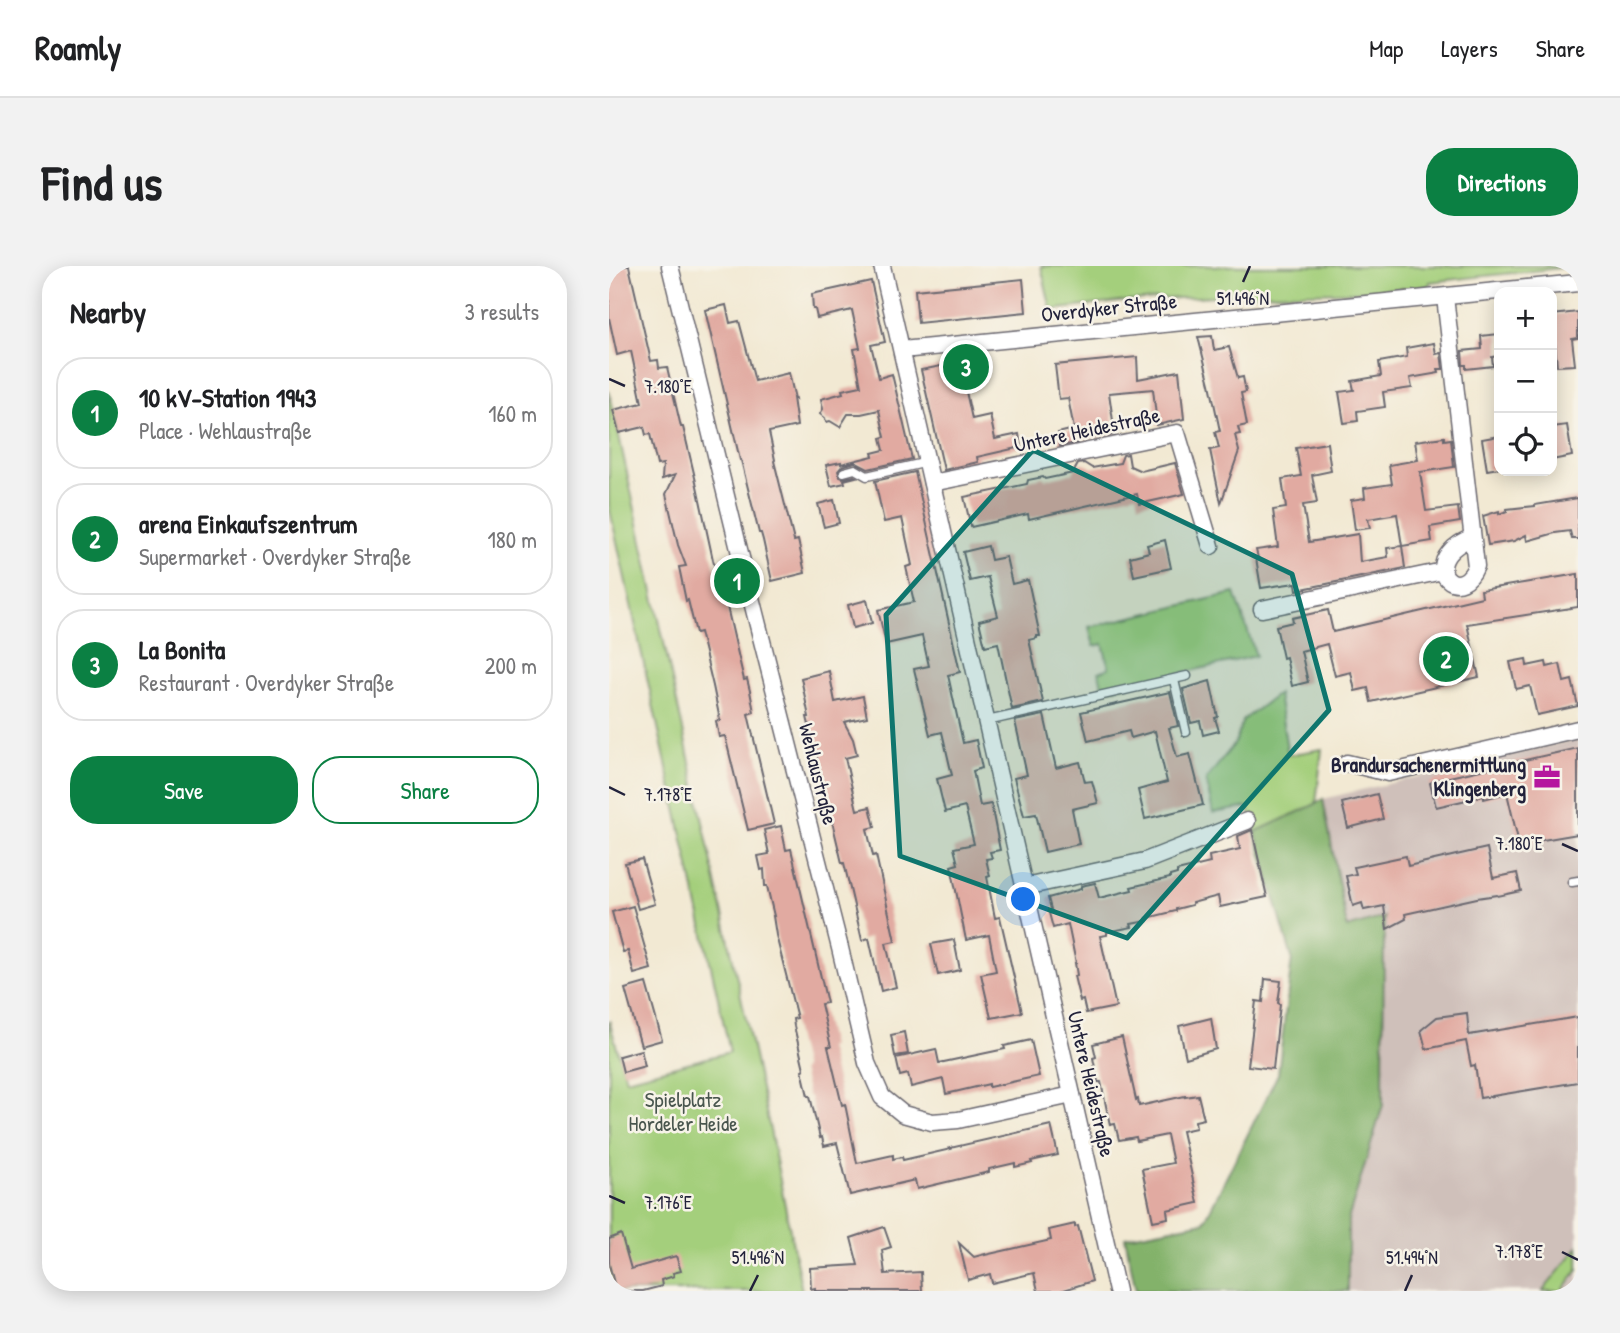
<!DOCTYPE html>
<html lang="en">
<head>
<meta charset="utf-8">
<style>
  body { margin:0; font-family:"Patrick Hand",sans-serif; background:#f2f2f2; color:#202124 }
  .controls { position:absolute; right:21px; top:21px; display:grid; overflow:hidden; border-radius:14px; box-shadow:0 4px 18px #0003 }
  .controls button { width:63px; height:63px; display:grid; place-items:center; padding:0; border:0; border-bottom:2px solid #e0e0e0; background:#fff; color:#202124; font:35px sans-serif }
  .you { position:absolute; left:415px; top:634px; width:24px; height:24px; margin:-18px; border:5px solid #fff; border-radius:50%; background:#1a73e8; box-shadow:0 0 0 10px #1a73e833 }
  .badge { display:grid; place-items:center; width:46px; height:46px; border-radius:50%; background:#0b8043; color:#fff; font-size:23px; font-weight:700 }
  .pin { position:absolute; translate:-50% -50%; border:4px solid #fff; box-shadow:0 2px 7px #0006 }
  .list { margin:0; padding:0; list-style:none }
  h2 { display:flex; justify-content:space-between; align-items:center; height:91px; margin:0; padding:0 28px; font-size:30px }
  h2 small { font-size:23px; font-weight:400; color:#757577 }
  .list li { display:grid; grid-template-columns:46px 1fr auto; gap:21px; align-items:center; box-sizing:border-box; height:112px; margin:0 14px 14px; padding:0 14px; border:2px solid #e0e0e0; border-radius:28px }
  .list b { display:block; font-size:26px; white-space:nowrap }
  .list p { margin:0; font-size:23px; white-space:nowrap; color:#757577 }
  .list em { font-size:23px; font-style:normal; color:#757577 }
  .actions { display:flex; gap:14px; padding:21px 28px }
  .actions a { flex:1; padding:16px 0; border:2px solid #0b8043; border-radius:28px; text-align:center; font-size:24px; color:#0b8043 }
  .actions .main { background:#0b8043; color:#fff }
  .icon { flex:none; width:38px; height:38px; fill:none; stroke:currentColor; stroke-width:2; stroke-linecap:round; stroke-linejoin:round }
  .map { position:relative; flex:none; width:969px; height:1025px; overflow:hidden; border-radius:28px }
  header { display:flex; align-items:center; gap:42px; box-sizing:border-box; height:98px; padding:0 35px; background:#fff; border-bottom:2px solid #e0e0e0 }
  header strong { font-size:33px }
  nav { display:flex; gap:38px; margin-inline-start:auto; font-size:24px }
  .intro { display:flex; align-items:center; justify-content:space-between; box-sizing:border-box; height:168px; padding:0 42px }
  h1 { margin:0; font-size:49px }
  .button { padding:18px 32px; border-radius:28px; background:#0b8043; color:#fff; font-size:24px; font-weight:700 }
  main { display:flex; gap:42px; padding:0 42px }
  aside { flex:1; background:#fff; border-radius:28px; box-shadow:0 4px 18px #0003 }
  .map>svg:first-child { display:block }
  .industrial { fill:#cfc0ba }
  .green { fill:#a4cf7b; stroke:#63785b; stroke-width:2 }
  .forest { fill:#83b26b; stroke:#526a53; stroke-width:2 }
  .building { fill:#e1aaa1 }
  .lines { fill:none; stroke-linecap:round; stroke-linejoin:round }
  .lane-casing { stroke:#6b6870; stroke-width:11 }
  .street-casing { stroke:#6b6870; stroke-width:19 }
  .lane { stroke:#fff; stroke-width:8 }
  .street { stroke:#fff; stroke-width:16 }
  .marked { fill:#0f766e; fill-opacity:0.2; stroke:#0f766e; stroke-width:5; stroke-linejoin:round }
  .ticks { fill:none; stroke:#22223b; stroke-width:2.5 }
  .labels { text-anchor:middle; stroke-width:5; stroke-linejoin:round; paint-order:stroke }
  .street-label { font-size:21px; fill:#22223b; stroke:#f7f3e8 }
  .poi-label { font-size:21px; font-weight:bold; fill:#22223b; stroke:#f7f3e8; text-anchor:end }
  .park-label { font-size:21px; fill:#49564e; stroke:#f7f3e8 }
  .ticks-label { font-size:18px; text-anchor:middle; fill:#22223b; stroke:#f7f3e8; stroke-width:5; stroke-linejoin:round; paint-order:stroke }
</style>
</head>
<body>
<header>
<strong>Roamly</strong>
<nav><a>Map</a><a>Layers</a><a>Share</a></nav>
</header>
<div class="intro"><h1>Find us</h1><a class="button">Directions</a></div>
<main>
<aside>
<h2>Nearby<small>3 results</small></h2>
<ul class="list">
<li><span class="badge">1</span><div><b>10 kV-Station 1943</b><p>Place · Wehlaustraße</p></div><em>160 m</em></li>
<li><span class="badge">2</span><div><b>arena Einkaufszentrum</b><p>Supermarket · Overdyker Straße</p></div><em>180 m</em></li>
<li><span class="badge">3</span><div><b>La Bonita</b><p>Restaurant · Overdyker Straße</p></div><em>200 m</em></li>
</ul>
<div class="actions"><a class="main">Save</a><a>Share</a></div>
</aside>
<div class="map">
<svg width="969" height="1025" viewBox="0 0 969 1025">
  <rect width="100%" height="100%" fill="#f7f3e8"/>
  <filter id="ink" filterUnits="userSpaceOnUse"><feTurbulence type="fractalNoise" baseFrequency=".0143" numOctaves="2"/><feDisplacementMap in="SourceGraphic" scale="14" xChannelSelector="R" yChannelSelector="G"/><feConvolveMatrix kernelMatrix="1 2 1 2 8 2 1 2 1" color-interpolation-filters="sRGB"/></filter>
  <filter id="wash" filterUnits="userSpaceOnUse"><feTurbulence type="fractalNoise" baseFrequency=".00686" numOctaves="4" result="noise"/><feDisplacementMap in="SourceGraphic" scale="28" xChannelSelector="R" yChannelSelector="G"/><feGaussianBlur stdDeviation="1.57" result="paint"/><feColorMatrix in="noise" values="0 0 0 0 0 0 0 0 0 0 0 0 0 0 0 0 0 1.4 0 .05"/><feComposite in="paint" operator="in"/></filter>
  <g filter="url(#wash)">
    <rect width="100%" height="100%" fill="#f2e9d3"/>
    <path class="industrial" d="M969 473V1025H739V954L774 839 775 652 738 662 714 533Z"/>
    <g class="green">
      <path d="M432 0H969L821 16 820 20 747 26 639 28 519 35 442 44Z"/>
      <path d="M0 124 161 864 193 1025H77L76 1023V1025H0V754L17 813 121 786 0 240Z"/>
      <path d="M626 327 647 390 494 425 490 406 500 402 494 378 485 380 480 361Z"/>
      <path d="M669 428 679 489 713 483 707 538 646 566 639 541 604 547 597 514 626 477 634 454Z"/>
      <path d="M969 981V1004L953 1025H934Z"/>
    </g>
    <path class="forest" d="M714 533 738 662 775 651 774 839 739 954V1025H527L516 971 595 956 669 808 683 692 646 566 707 538Z"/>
    <g id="blocks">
      <g class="building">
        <path d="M0 0H20L42 95 49 94 50 102 58 101 72 161H74L88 220 104 294 110 316 112 315 135 414 138 413 141 425 145 446 139 448 165 558 139 564 116 470 110 471 107 455 111 454 104 420 91 366 87 367 79 334 77 335 70 301 77 300 69 279 57 228 66 209 53 213 54 198 48 199 41 168 37 169 35 161 10 167 4 144 33 137 22 85 8 89 0 52Z"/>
        <path d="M414 13 417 46 309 57 306 24Z"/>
        <path d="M262 15 276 76 262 79 270 112 283 108 303 193 259 203 246 196 233 200 229 205 231 211 234 212 245 210 247 211 235 214 236 217 222 220 217 199 232 196V198L264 190 263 187 275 184 272 172 276 171 270 144 252 148H239L231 161 221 155 217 156 216 152 211 148 214 143 212 133 234 127 233 124 252 120 245 83 251 82 243 44 208 52 206 43H204L203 28Z"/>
        <path d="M117 39 121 57 130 55 146 115 180 107 186 133 184 132 188 160 160 166 166 194 165 195 185 275 189 274 196 307 163 315 154 274 152 267H150L132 194H131L96 44Z"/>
        <path d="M969 46V72L963 73 966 99 948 100 946 77 943 78V49Z"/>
        <path d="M890 68V90L883 91 884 100 857 103V99H854L853 85 873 83 872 70Z"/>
        <path d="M603 70 605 84 620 81 629 112 634 111 637 126 632 127 638 159 629 161 631 168 626 169 630 185 612 237 601 184 610 182 606 166 611 165 601 118 589 71Z"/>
        <path d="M825 77 827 88 832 87 834 103H829L830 107 801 112 803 122 774 126 776 141 748 145 749 155 735 157 730 126 745 124 743 115 772 110 770 96 798 91 797 82Z"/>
        <path d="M528 91 529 113 570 105 575 153 548 159 544 123 500 127 506 169 467 174 468 177 451 180 449 167 465 163 459 132 450 133 446 99Z"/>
        <path d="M362 94 365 112 358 113 360 120 356 121 363 153 381 149 386 173 410 168 412 181 368 191 369 196 335 204 312 104Z"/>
        <path d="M958 159 963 190 943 194V161Z"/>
        <path d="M890 170V202L878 204 873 173Z"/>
        <path d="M835 171V174L842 173 845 201 811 206 817 245 849 241 851 256 821 261 823 275 793 280 796 302 688 324 687 317 652 322 647 292H649L647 284 669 281 664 244 677 242 673 213 692 210 687 182 718 177 722 205 703 209 708 237 694 239 700 276 749 268 751 296 779 291 778 282 793 280 788 248 759 253 761 262 746 264 742 234 756 232 755 222 783 218 780 199 809 194 806 175Z"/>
        <path d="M519 188 521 200 532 205 566 197 575 228 530 238 528 228 420 253 419 248 362 261 355 231 418 218 419 214 434 211 436 213 464 207 469 198 475 197 483 202 511 197 514 189Z"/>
        <path d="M306 206 351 406 339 409 344 432 354 477 367 474 373 502 364 505 371 540 382 538 391 584 381 586 383 592 377 593 381 610 378 611 386 652 391 651 413 746 382 752 372 708 387 705 380 669 357 674 342 600 349 598 345 582 365 578 356 541 336 546 328 513 343 509 333 466 321 469 305 403 320 400 313 370 277 378 269 344 305 336 297 301 303 299 293 252 275 256 266 215Z"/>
        <path d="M969 232V273H963L961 265 946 267 918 275 917 269 905 275 879 279 874 250 890 245V248L898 245V243L926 240V239Z"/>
        <path d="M225 234 230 257 215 261 209 238Z"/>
        <path d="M556 274 562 302 525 310 521 291 540 286 538 279Z"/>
        <path d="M379 280 382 294 397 291 403 318 419 314 431 370H428V372L420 374 434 436 403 443 389 377 376 380 370 355 389 350 379 311 361 315 354 286Z"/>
        <path d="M969 308V341L858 358 870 411 762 436 759 422 746 425 742 406 726 410 718 378 692 385 699 416 683 420 677 391 674 392 667 360 684 356 683 352 719 344 724 366 873 331 872 324Z"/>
        <path d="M258 334 263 357 244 362 239 339Z"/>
        <path d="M917 393 918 400 937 396 938 401 951 398 955 416 963 414 969 440 928 449 921 420 907 423 901 396Z"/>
        <path d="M220 405 226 436 254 430 258 451 235 456 244 473 248 489 236 492 248 544 261 541 266 561 258 563 264 590 267 589 286 675 277 677 287 721 272 725 260 672 253 674 235 597H233L200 459 198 451H200L192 412Z"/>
        <path d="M601 415 609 451 606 452 610 465 594 469 591 455 582 457 574 423Z"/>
        <path d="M561 426 569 460 560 462 568 491 581 488 594 539 536 553 529 524 558 516 546 465 522 472 520 465 479 475 472 446Z"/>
        <path d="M435 449 447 502 471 496 476 516 483 515 489 537 463 543 470 578 436 586 427 548 415 550 405 512 418 509 406 455Z"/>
        <path d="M969 482V568L910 578 898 527 875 533V530L827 541 821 517 827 514Z"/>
        <path d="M768 528 774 553 739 562 733 537Z"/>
        <path d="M172 560 177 584 182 583 218 737 212 738 222 781H219L233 839 236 838 248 897 284 889V893L293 891 294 894 342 883 341 882 442 859 449 889 422 895 423 897 406 901V897L380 903V906L308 923 306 914 241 929 228 877 215 880 213 871 211 872 201 830H199L193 804 195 803 185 760 184 753 188 752 167 669 164 650H165L158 620H156L155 603 152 604 149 590 160 588 155 564Z"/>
        <path d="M643 564 658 631 611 641 609 630 583 637V639L567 643V645L538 652V655L522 658 523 661 498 666V669L491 670 507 741 477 747 474 734 471 735 465 710 468 709 466 697H467L459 658 444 662 440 647H443L439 632 472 623V620L486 617 490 632 523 624 522 621 561 612V610L568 608V605L601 597 600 590 631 583 629 570Z"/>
        <path d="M878 582 884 612 908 607 912 625 889 630 888 629 868 632 796 648 797 653 778 663 775 640 755 644 753 637 744 640 737 610 747 608 745 601 797 590 799 600Z"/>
        <path d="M33 593 46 638 29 643 16 597Z"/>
        <path d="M24 640 42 703 25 708 19 685 14 686 3 646Z"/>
        <path d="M345 674 351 704 329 709 322 678Z"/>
        <path d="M656 713 672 715 669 737 671 738 664 803 639 800 647 735 654 736Z"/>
        <path d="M37 717 53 774 32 780 16 723Z"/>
        <path d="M858 747 860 769 969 751V816L871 832 866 799 862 800 857 775 817 783 812 764 828 751Z"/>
        <path d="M602 752 607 783 577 792 570 760Z"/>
        <path d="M295 766 299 788 286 790 282 769Z"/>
        <path d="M513 771 527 834 529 833 530 840 576 830V831L589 829 595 853 586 855 587 862 573 865 589 937 558 944 559 952 544 955 533 903 564 897 558 869 528 875 527 871 510 874 506 858 501 859 492 816H489L484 792 487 791 484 778Z"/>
        <path d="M422 774 430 810 380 821V818L337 828 334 813 302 821 299 808 291 810 287 792 327 783 330 797 396 783 395 780Z"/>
        <path d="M32 784 36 800 14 806 10 790Z"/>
        <path d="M466 958V961L469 960 483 1015 452 1025H429L425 1007 383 1017 381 1008 359 1014 350 977 365 991 376 988V989L442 974 440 964Z"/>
        <path d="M275 961 282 981 273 984 276 1008 312 1006 313 1025H206V1022L202 1023 201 1002 249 999 242 972Z"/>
        <path d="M12 968 22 1003 67 990 72 1005 64 1007 65 1010 52 1014 53 1020 34 1025H7L0 998V973Z"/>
      </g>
    </g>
  </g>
  <g filter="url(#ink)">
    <use href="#blocks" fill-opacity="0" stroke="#6b6870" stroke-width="2"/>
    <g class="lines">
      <g class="lane-casing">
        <g id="lane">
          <path d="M235 206 246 203 258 210 319 196"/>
          <path d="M565 414 577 466"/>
          <path d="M378 455 578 410"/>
          <path d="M963 616 969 615"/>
        </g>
      </g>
      <g class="street-casing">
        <g id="street">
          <path d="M61 0 136 308 231 682 258 797 273 831 294 848 323 856 349 854 463 829"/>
          <path d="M273 0 508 1025"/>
          <path d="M836 31 867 300C853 334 821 310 840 287 846 279 855 275 863 271"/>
          <path d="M293 84 969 17"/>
          <path d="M323 217 568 167 602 280"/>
          <path d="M653 343 834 305"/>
          <path d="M738 497 779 507 969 463"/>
          <path d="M416 621 536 595 638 555"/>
        </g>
      </g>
      <use href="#lane" class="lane"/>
      <use href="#street" class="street"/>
    </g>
  </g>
  <path class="marked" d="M424 184 683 308 720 444 518 672 291 590 277 349Z"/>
  <path class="ticks" d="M634 16 641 0M0 113 16 120M0 521 16 529M953 578 969 585M0 930 16 937M953 986 969 994M141 1025 149 1009M796 1025 803 1009"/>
  <defs>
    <g id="office-bare" transform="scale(2.1)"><path d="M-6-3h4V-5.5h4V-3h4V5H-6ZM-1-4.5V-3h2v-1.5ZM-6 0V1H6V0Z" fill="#b5179e" stroke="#f7f3e8" stroke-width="2.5" paint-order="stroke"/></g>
  </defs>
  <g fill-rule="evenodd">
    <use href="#office-bare" x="938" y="511"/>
  </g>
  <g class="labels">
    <g class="street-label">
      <text transform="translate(500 42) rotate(-6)" y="7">Overdyker Straße</text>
      <text transform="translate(478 164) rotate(-12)" y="7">Untere Heidestraße</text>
      <text transform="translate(209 508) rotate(76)" y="7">Wehlaustraße</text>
      <text transform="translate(482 818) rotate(77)" y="7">Untere Heidestraße</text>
    </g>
    <g class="poi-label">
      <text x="917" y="506">Brandursachenermittlung<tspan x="917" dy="24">Klingenberg</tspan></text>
    </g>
    <g class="park-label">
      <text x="74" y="841">Spielplatz<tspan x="74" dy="24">Hordeler Heide</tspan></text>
    </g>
  </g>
  <g class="ticks-label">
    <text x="634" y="39">51.496°N</text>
    <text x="59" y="127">7.180°E</text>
    <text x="59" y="535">7.178°E</text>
    <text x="910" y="584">7.180°E</text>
    <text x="59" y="943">7.176°E</text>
    <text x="910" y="992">7.178°E</text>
    <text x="149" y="998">51.496°N</text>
    <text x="803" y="998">51.494°N</text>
  </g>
</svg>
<div class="controls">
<button>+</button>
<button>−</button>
<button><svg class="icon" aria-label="locate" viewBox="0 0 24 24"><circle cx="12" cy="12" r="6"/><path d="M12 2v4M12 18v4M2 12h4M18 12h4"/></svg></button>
</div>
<div class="you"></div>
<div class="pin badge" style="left:128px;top:315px">1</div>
<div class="pin badge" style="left:837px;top:393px">2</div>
<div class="pin badge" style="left:357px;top:101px">3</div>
</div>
</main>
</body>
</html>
